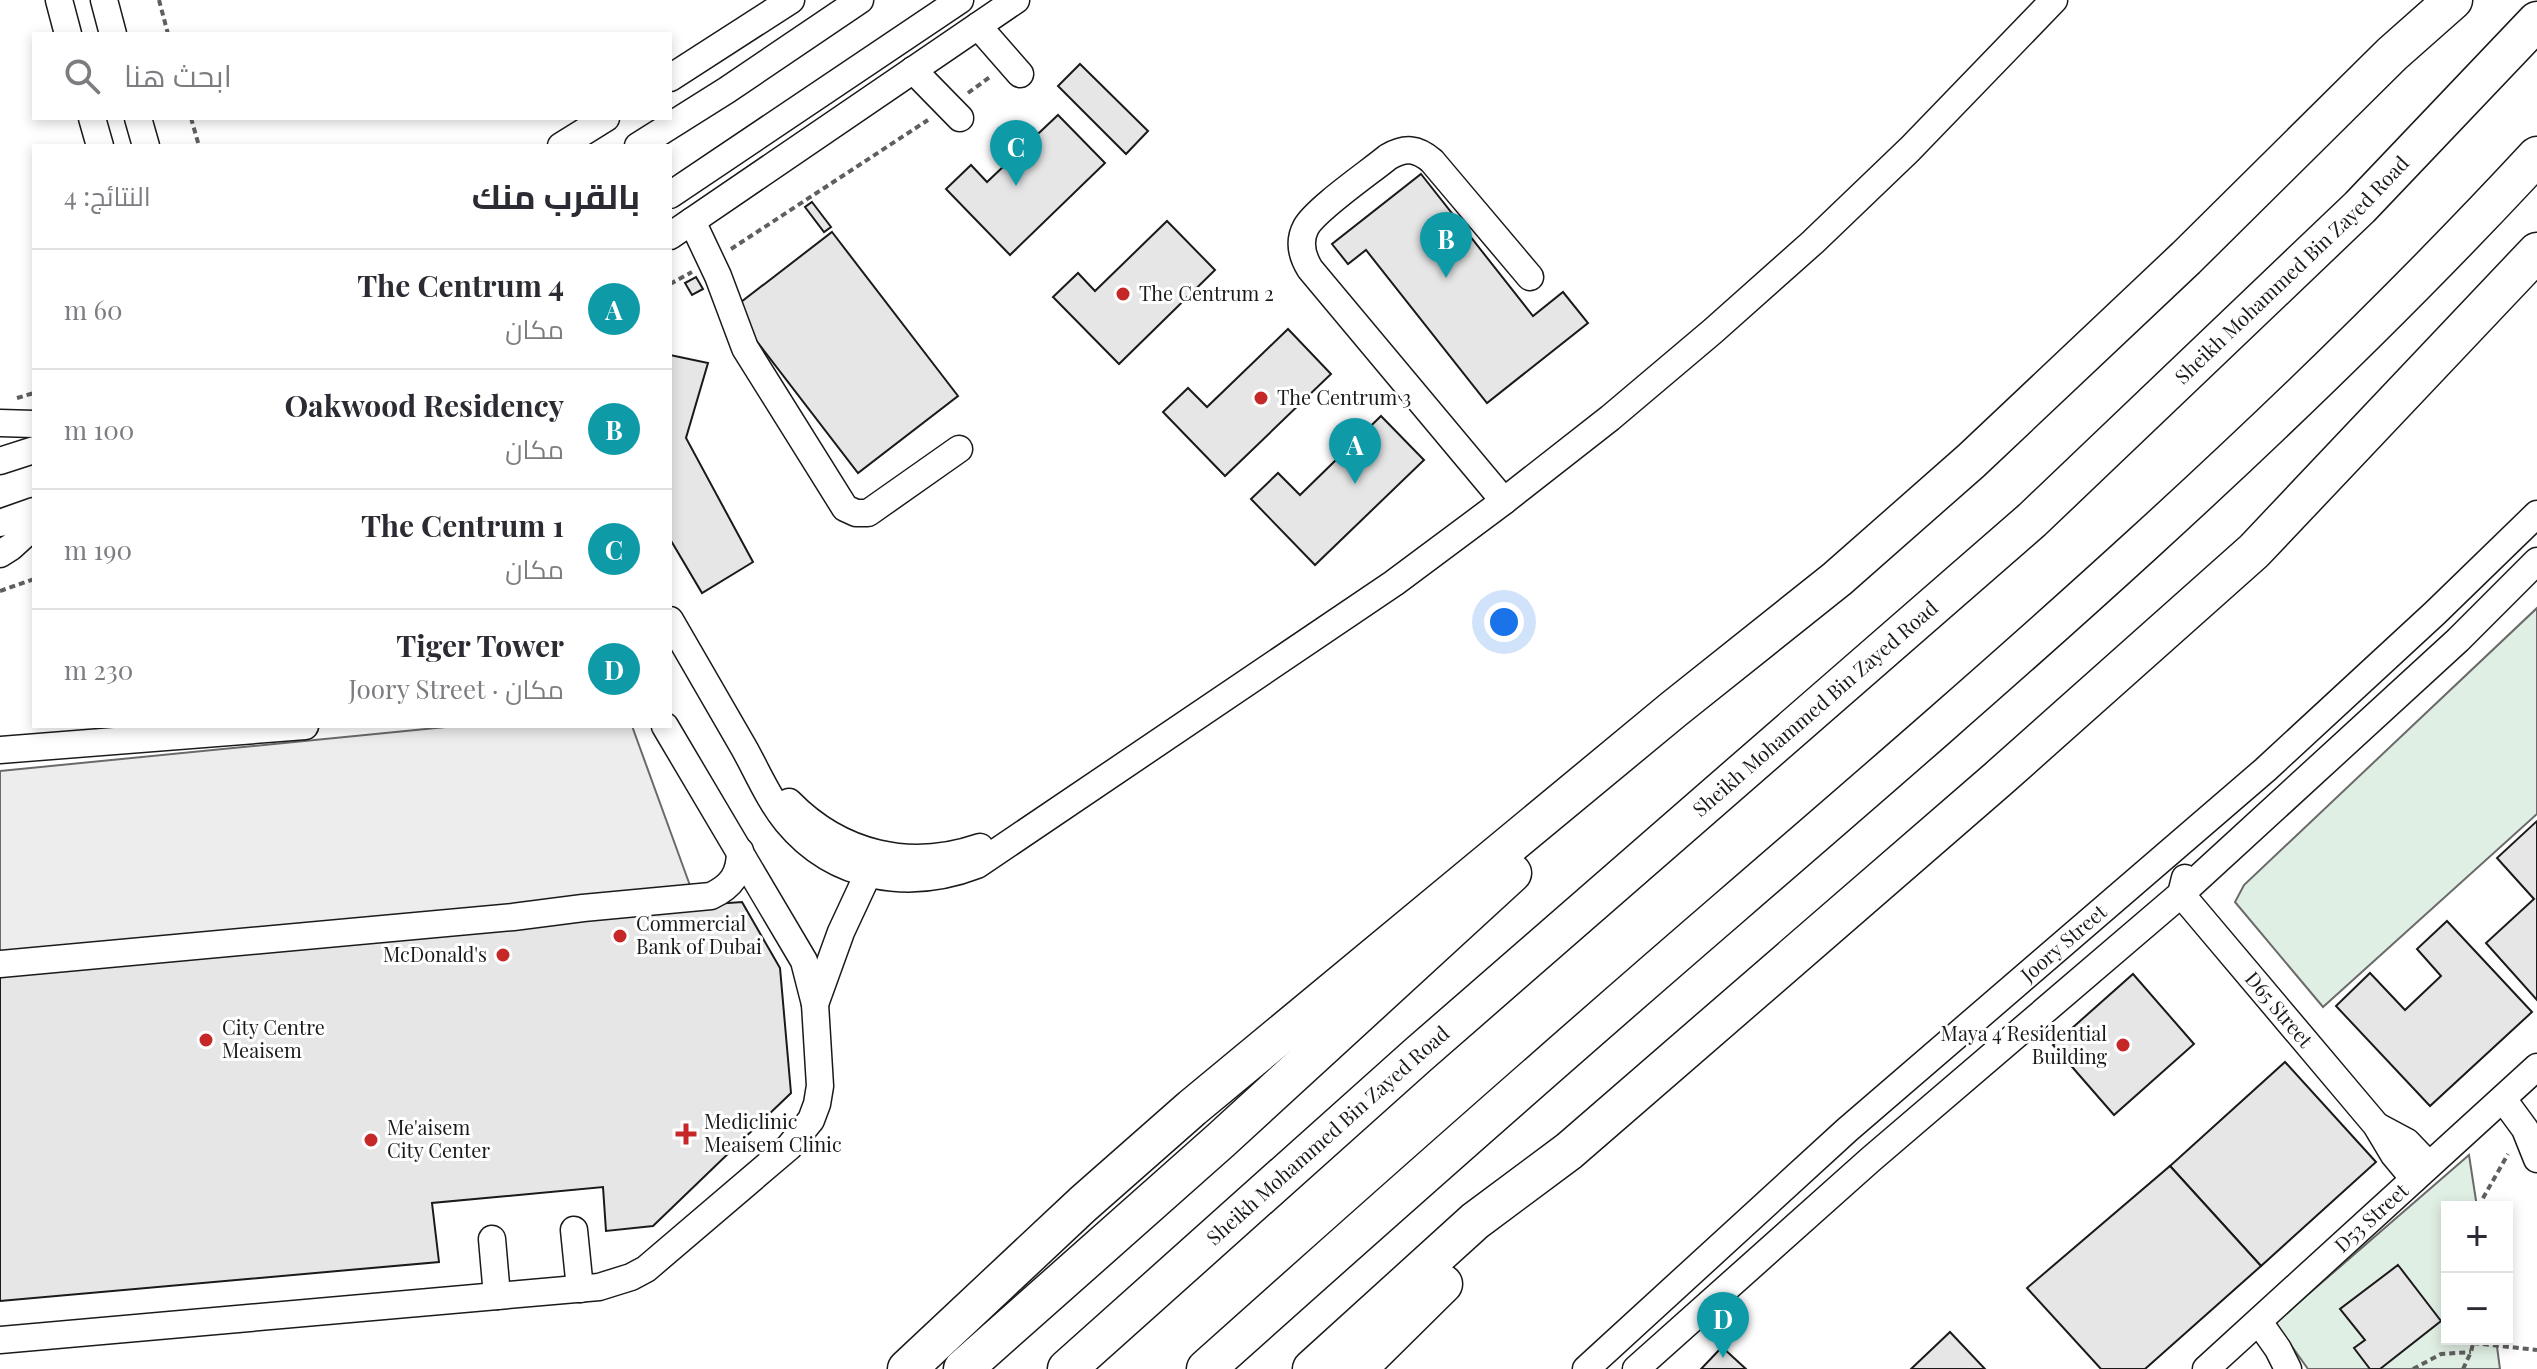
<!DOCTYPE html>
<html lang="ar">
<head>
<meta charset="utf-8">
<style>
  body { margin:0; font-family:"Playfair Display",Cairo,serif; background:#f7f7f7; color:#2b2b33; direction:rtl }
  .controls { position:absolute; right:24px; bottom:24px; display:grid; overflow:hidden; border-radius:0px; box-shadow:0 4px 12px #0003 }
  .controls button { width:72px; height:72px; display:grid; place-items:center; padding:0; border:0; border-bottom:2px solid #e1e1e2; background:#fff; color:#2b2b33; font:40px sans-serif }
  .you { position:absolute; left:1504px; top:622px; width:28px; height:28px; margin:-20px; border:6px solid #fff; border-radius:50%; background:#1a73e8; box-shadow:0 0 0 12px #1a73e833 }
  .badge { display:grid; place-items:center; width:52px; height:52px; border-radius:50%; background:#c62828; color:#fff; font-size:26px; font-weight:700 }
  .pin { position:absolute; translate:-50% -66px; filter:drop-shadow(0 2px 4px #0008) }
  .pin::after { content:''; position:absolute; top:42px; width:28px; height:24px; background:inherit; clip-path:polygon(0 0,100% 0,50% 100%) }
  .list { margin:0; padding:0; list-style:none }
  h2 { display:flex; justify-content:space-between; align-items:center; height:104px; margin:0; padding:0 32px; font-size:34px }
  h2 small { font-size:26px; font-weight:400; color:#7c7c81 }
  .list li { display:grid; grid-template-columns:52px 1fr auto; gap:24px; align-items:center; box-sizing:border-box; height:120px; padding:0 32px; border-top:2px solid #e1e1e2 }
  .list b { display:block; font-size:30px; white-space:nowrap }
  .list p { margin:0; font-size:26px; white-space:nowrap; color:#7c7c81 }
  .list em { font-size:26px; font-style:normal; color:#7c7c81 }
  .icon { flex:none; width:44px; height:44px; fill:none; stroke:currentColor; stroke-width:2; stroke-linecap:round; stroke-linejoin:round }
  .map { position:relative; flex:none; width:2537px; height:1369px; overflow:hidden; direction:ltr }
  .search { position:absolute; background:#fff; box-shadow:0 4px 12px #0003; left:32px; top:32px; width:640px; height:88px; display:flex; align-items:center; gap:20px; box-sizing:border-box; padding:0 28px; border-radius:0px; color:#7c7c81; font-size:30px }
  .panel { position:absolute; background:#fff; box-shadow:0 4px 12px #0003; left:32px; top:144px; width:640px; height:584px; border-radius:0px; direction:rtl }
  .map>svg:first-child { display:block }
  .green { fill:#e0efe3; stroke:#6a6a6a; stroke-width:2 }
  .parking { fill:#ededed; stroke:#6a6a6a; stroke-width:2 }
  .building { fill:#e6e6e6; stroke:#1a1a1a; stroke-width:2 }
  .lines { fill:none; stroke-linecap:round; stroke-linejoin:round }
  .minor-casing { stroke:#1a1a1a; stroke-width:29 }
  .highway-casing { stroke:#1a1a1a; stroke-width:41 }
  .path { stroke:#5f5f5f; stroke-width:4; stroke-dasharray:6 4; stroke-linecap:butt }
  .minor { stroke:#fff; stroke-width:26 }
  .highway { stroke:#fff; stroke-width:38 }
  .poi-dot { fill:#c62828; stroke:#fff; stroke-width:3 }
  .labels { text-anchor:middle; stroke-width:6; stroke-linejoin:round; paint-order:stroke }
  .street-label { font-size:20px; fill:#1a1a1a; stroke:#fff }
  .poi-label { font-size:20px; fill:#1a1a1a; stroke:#fff; text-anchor:start }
</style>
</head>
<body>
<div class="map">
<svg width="2537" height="1369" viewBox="0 0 2537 1369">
  <rect width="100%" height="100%" fill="#fff"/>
  <g class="green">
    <path d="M2537 608V814L2323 1007 2235 902 2244 885Z"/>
    <path d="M2469 1155 2477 1207H2447V1339H2496L2500 1369H2308L2275 1323Z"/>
  </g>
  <path class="parking" d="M456 726H632L692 891 0 953V771Z"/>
  <g class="building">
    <path d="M1080 64 1148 131 1126 154 1058 86Z"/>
    <path d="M1058 115 1105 163 1010 255 946 189 971 165 987 182Z"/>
    <path d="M1421 174 1533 316 1563 292 1588 323 1487 403 1366 250 1348 264 1332 244Z"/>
    <path d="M812 202 831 227 824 232 805 207Z"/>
    <path d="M1167 221 1215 270 1119 364 1053 297 1078 273 1095 291Z"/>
    <path d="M832 232 958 396 858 473 732 309Z"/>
    <path d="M696 277 703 289 692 295 685 283Z"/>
    <path d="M1288 329 1331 374 1225 476 1163 412 1188 388 1207 407Z"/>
    <path d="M670 355 708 363 686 438 753 562 702 593 670 539Z"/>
    <path d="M1381 416 1424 460 1315 565 1251 499 1278 473 1300 495Z"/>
    <path d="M2537 821V1000L2486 943 2534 899 2497 858Z"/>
    <path d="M742 902 780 968 791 1093 653 1226 606 1231 603 1187 432 1203 439 1262 0 1301V974L576 914Z"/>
    <path d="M2447 921 2532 1012 2430 1106 2336 1006 2370 973 2405 1010 2441 976 2417 949Z"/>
    <path d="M2133 974 2194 1044 2114 1115 2053 1045Z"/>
    <path d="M2285 1062 2376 1162 2261 1266 2170 1166Z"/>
    <path d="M2170 1166 2261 1266 2145 1369H2101L2027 1288Z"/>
    <path d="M2398 1265 2441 1321 2380 1369H2370L2354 1348 2365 1340 2340 1309Z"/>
    <path d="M1950 1332 1985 1369H1911Z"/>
    <path d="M1722 1347 1746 1369H1701Z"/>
  </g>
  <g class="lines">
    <g class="minor-casing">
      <g id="minor">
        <path d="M59 0 68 34"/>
        <path d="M104 0 113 34"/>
        <path d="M978 26 1020 74"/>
        <path d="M913 70 960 118"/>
        <path d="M670 78 791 0"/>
        <path d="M92 118 100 146"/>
        <path d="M138 118 146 146"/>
        <path d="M561 146 606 118"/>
        <path d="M638 146 727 90 860 0"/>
        <path d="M670 195 960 0"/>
        <path d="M692 221 718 276 745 348 845 508 856 513H868L959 449"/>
        <path d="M670 236 1016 0"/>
        <path d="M0 423 34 424"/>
        <path d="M0 461 34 450"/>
        <path d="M1504 501 1310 269C1302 256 1298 242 1306 227 1316 209 1370 172 1388 157 1405 147 1417 148 1432 161L1530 277"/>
        <path d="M0 523 34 511"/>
        <path d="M0 554 11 547 34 526"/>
        <path d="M670 620C695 663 719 705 744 748 758 773 769 800 787 822 835 880 910 891 977 865L1394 583 1504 501 1610 418 1713 331 1813 242 1910 149 2054 0"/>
        <path d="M0 750 305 726"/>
        <path d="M789 802C841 855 910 871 980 847"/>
        <path id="s1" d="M2185 878 2181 894 2376 1125 2394 1155 2414 1179"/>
        <path d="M0 964 513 917 583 908 711 896C732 886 740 874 740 851"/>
        <path d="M815 1004 841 932 868 874"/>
        <path d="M2503 1099 2525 1129 2537 1159"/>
        <path d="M2379 1127 2407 1142 2429 1165"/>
        <path d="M574 1230 580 1289"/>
        <path d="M492 1239 497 1296"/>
        <path d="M2259 1322 2278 1349 2288 1369"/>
        <path d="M0 1340 599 1287 631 1277 646 1269 789 1147 811 1120 817 1104 820 1086 815 1004 804 961 665 726"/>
        <path id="s2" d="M1586 1369 1847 1130 2265 770 2435 613 2537 514"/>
        <path d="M1636 1369 1870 1160 2181 894 2458 640 2537 561"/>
        <path id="s3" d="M2206 1369 2537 1067"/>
      </g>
    </g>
    <g class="highway-casing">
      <g id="highway">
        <path d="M907 1369 1083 1204 1192 1108 1674 709 1837 579 1971 461 2186 258 2392 54 2453 0"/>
        <path d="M963 1369 1221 1140 1512 873"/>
        <path id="s4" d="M1067 1369 1418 1055 2032 520 2360 207 2537 21"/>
        <path d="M1206 1369C1379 1214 1553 1060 1729 908 2007 668 2287 426 2537 156"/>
        <path d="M1312 1369 1475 1221 1569 1151 1998 779 2254 551 2537 252"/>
        <path d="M1357 1369 1443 1284"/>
      </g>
    </g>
    <g class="path">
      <path d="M159 0 168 34"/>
      <path d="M968 93 990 77"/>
      <path d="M191 118 199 146"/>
      <path d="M731 249 928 120"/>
      <path d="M670 284 692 272"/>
      <path d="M17 398 34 393"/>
      <path d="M0 591 34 579"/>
      <path d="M2478 1207 2508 1154"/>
      <path d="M2473 1343 2537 1350"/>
      <path d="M2413 1369 2441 1354 2471 1352"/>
      <path d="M2463 1369 2471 1352 2474 1339"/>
    </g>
    <use href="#minor" class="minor"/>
    <use href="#highway" class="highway"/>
  </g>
  <g class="poi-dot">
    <circle cx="1123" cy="294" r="8"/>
    <circle cx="1261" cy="398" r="8"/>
    <circle cx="620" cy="936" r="8"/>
    <circle cx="503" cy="955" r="8"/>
    <circle cx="206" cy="1040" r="8"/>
    <circle cx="2123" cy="1045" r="8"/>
    <path d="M682 1122h8v8h8v8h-8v8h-8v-8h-8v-8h8z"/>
    <circle cx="371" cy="1140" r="8"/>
  </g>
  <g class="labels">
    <g class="street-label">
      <text dy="7" stroke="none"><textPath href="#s4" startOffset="1646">Sheikh Mohammed Bin Zayed Road</textPath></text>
      <text dy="7" stroke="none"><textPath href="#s4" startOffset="998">Sheikh Mohammed Bin Zayed Road</textPath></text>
      <text dy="7" stroke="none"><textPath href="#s2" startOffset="640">Joory Street</textPath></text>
      <text dy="7" stroke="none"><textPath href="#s1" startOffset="168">D65 Street</textPath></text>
      <text dy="7" stroke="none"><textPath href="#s4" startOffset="350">Sheikh Mohammed Bin Zayed Road</textPath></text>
      <text dy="7" stroke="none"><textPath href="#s3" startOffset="224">D53 Street</textPath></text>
    </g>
    <g class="poi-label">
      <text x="1139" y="301">The Centrum 2</text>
      <text x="1277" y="405">The Centrum 3</text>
      <text x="636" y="931">Commercial<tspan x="636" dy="23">Bank of Dubai</tspan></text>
      <text x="487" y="962" text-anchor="end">McDonald's</text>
      <text x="222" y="1035">City Centre<tspan x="222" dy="23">Meaisem</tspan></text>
      <text x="2107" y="1041" text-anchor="end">Maya 4 Residential<tspan x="2107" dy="23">Building</tspan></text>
      <text x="704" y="1129">Mediclinic<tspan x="704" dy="23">Meaisem Clinic</tspan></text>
      <text x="387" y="1135">Me'aisem<tspan x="387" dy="23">City Center</tspan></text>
    </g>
  </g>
</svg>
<div class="controls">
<button>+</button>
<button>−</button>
</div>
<div class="you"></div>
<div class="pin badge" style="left:1355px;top:484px;background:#0f9aa8">A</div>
<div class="pin badge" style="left:1446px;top:278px;background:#0f9aa8">B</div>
<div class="pin badge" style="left:1016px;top:186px;background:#0f9aa8">C</div>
<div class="pin badge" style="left:1723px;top:1358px;background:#0f9aa8">D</div>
<div class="search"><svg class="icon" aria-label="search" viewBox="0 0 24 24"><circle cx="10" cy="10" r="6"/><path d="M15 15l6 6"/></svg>ابحث هنا</div>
<section class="panel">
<h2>بالقرب منك<small>النتائج: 4</small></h2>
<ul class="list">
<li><span class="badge" style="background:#0f9aa8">A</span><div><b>The Centrum 4</b><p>مكان</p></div><em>60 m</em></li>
<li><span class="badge" style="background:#0f9aa8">B</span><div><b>Oakwood Residency</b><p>مكان</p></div><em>100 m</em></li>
<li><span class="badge" style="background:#0f9aa8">C</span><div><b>The Centrum 1</b><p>مكان</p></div><em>190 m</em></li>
<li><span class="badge" style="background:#0f9aa8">D</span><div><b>Tiger Tower</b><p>مكان · Joory Street</p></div><em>230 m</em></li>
</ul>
</section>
</div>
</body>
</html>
